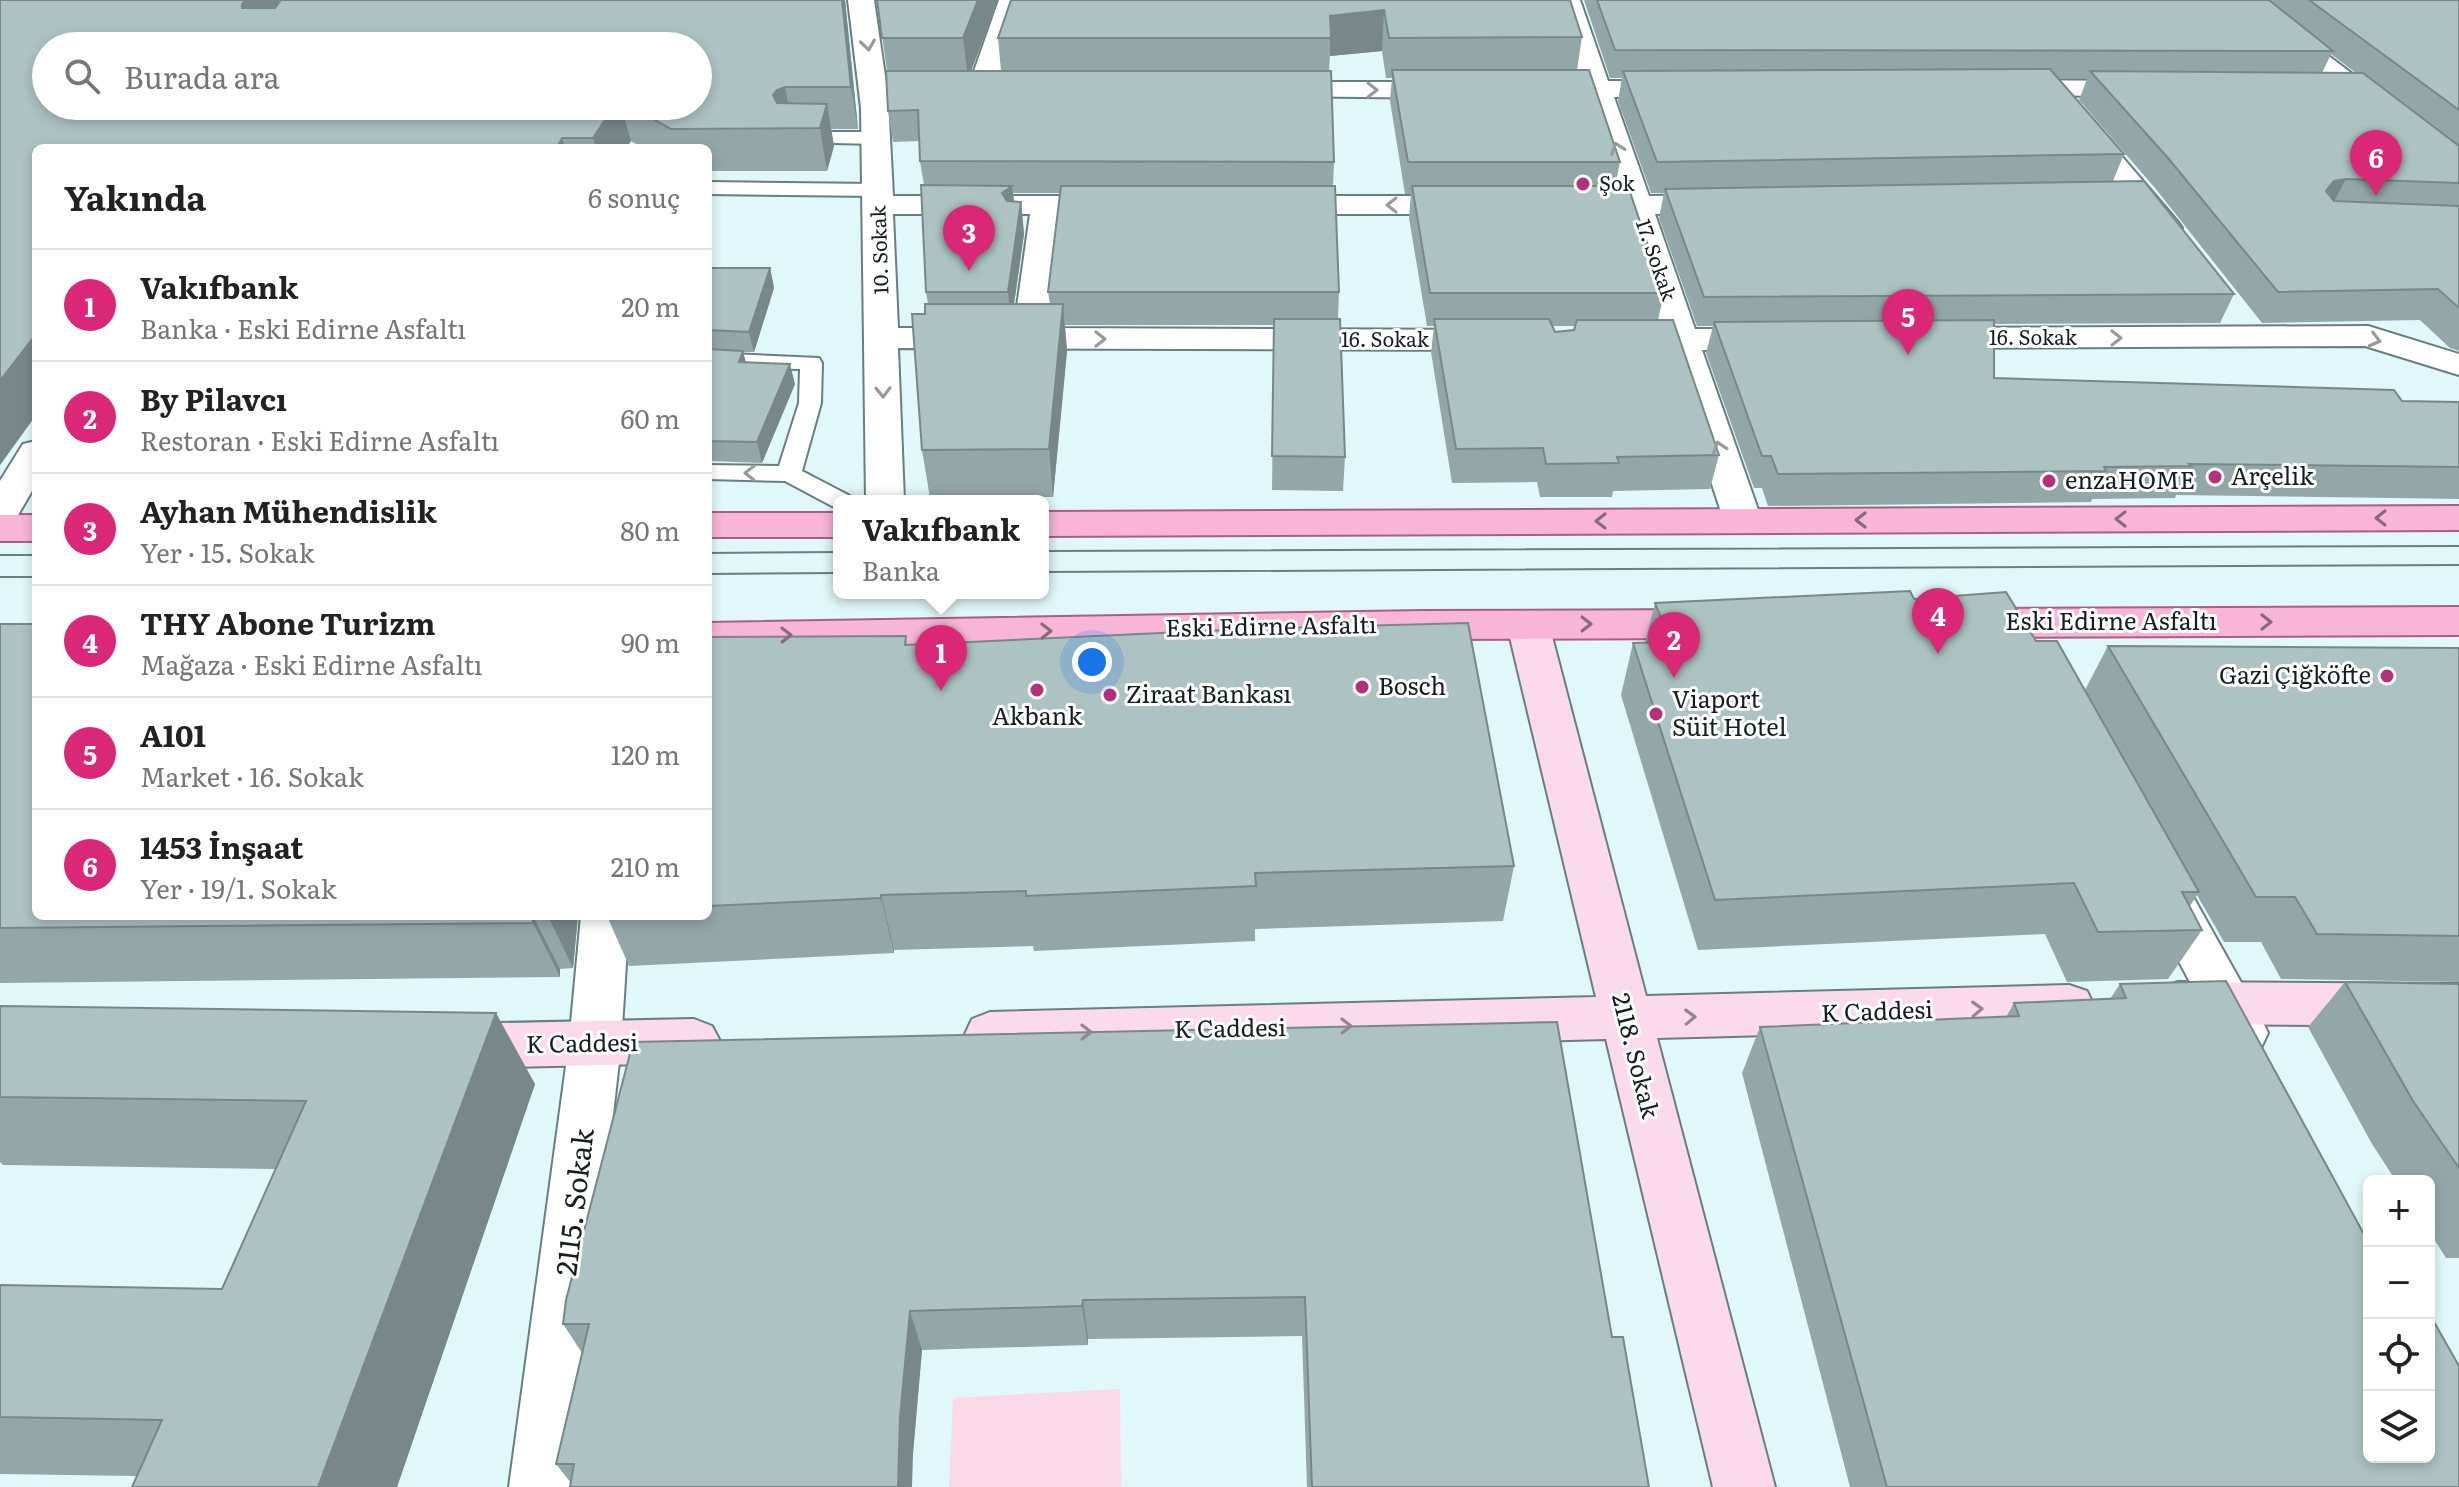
<!DOCTYPE html>
<html lang="tr">
<head>
<meta charset="utf-8">
<style>
  body { margin:0; font-family:Literata,serif; background:#f6f6f6; color:#222 }
  .controls { position:absolute; right:24px; bottom:24px; display:grid; overflow:hidden; border-radius:12px; box-shadow:0 4px 12px #0003 }
  .controls button { width:72px; height:72px; display:grid; place-items:center; padding:0; border:0; border-bottom:2px solid #e0e0e0; background:#fff; color:#222; font:40px sans-serif }
  .you { position:absolute; left:1092px; top:662px; width:28px; height:28px; margin:-20px; border:6px solid #fff; border-radius:50%; background:#1a73e8; box-shadow:0 0 0 12px #1a73e833 }
  .badge { display:grid; place-items:center; width:52px; height:52px; border-radius:50%; background:#db2777; color:#fff; font-size:26px; font-weight:700 }
  .pin { position:absolute; translate:-50% -66px; filter:drop-shadow(0 2px 4px #0008) }
  .pin::after { content:''; position:absolute; top:42px; width:28px; height:24px; background:inherit; clip-path:polygon(0 0,100% 0,50% 100%) }
  .popup { position:absolute; left:833px; top:495px; width:216px; height:104px; box-sizing:border-box; display:grid; place-content:center; border-radius:12px; background:#fff; filter:drop-shadow(0 2px 6px #0005); font-size:26px; white-space:nowrap; color:#767676 }
  .popup b { font-size:30px; color:#222 }
  .popup::after { content:''; position:absolute; left:50%; top:100%; margin-left:-16px; border:16px solid transparent; border-top-color:#fff }
  .list { margin:0; padding:0; list-style:none }
  h2 { display:flex; justify-content:space-between; align-items:center; height:104px; margin:0; padding:0 32px; font-size:34px }
  h2 small { font-size:26px; font-weight:400; color:#767676 }
  .list li { display:grid; grid-template-columns:52px 1fr auto; gap:24px; align-items:center; box-sizing:border-box; height:112px; padding:0 32px; border-top:2px solid #e0e0e0 }
  .list b { display:block; font-size:30px; white-space:nowrap }
  .list p { margin:0; font-size:26px; white-space:nowrap; color:#767676 }
  .list em { font-size:26px; font-style:normal; color:#767676 }
  .icon { flex:none; width:44px; height:44px; fill:none; stroke:currentColor; stroke-width:2; stroke-linecap:round; stroke-linejoin:round }
  .map { position:relative; flex:none; width:2459px; height:1487px; overflow:hidden }
  .search { position:absolute; background:#fff; box-shadow:0 4px 12px #0003; left:32px; top:32px; width:680px; height:88px; display:flex; align-items:center; gap:20px; box-sizing:border-box; padding:0 28px; border-radius:44px; color:#767676; font-size:30px }
  .panel { position:absolute; background:#fff; box-shadow:0 4px 12px #0003; left:32px; top:144px; width:680px; height:776px; border-radius:12px }
  .map>svg:first-child { display:block }
  .green { fill:#fbd9e8 }
  .lines { fill:none; stroke-linecap:round; stroke-linejoin:round }
  .lane-casing { stroke:#697e80; stroke-width:4 }
  .street-casing { stroke:#697e80; stroke-width:4 }
  .secondary-casing { stroke:#697e80; stroke-width:4 }
  .primary-casing { stroke:#a66085; stroke-width:4 }
  .lane { fill:#fff; fill-rule:evenodd }
  .street { fill:#fff; fill-rule:evenodd }
  .secondary { fill:#fbdaeb; fill-rule:evenodd }
  .primary { fill:#f8b5d7; fill-rule:evenodd }
  .tram { stroke:#6e7d7e; stroke-width:2 }
  .wall { fill:#94a7a8; fill-rule:evenodd }
  .shaded-wall { fill:#788888 }
  .building { fill:#acc2c3; stroke:#788888; stroke-width:2 }
  .oneway { stroke:#969a9a }
  .oneway2 { stroke:#876a7b }
  .oneway3 { stroke:#94858f }
  .poi-dot { fill:#b3317c; stroke:#fff; stroke-width:3 }
  .labels { text-anchor:middle; stroke-width:6; stroke-linejoin:round; paint-order:stroke }
  .far-poi-label { font-size:20px; fill:#161e1f; stroke:#fff; text-anchor:start }
  .far-street-label { font-size:20px; fill:#161e1f; stroke:#fff }
  .poi-label { font-size:24px; fill:#161e1f; stroke:#fff; text-anchor:start }
  .street-label { font-size:24px; fill:#161e1f; stroke:#fff }
  .near-street-label { font-size:28px; fill:#161e1f; stroke:#fff }
</style>
</head>
<body>
<div class="map">
<svg width="2459" height="1487" viewBox="0 0 2459 1487">
  <rect width="100%" height="100%" fill="#e0f8f9"/>
  <path class="green" d="M1120 1389 1121 1487H949L953 1398Z"/>
  <g class="lines">
    <g class="lane-casing">
      <g id="lane">
        <path d="M798 132H876L885 138 876 144 791 142 789 138 791 134Z"/>
        <path d="M708 182 877 184 887 190 877 196 708 194Z"/>
        <path d="M708 353 819 358 822 363 821 403 802 471 850 496 853 501H839V508L832 506 785 481 708 479V465L779 466 799 403 800 369 708 367Z"/>
      </g>
    </g>
    <g class="street-casing">
      <g id="street">
        <path d="M848 0H874L886 83H948L958 85 962 91 958 97 888 99 893 196H1119L1130 198 1135 205 1130 212 1061 214 1048 328 1492 330 1504 333 1509 340 1504 347 1492 350 898 348 904 501H866L861 108ZM893 214H1030L1014 328H898Z"/>
        <path d="M999 0H1025L995 91 991 97 981 99 971 97 967 91Z"/>
        <path d="M1554 0H1580L1608 81H1680L1690 83 1694 89 1690 95 1680 97H1614L1649 196 1723 195 1734 197 1739 204 1734 211 1723 213 1655 214 1695 329H1768L1780 332 1785 339 1780 346 1768 349 1702 350 1762 521 1757 530 1743 533 1729 530 1724 521 1668 350H1620L1608 347 1603 340 1608 333 1661 329 1624 215 1565 213 1560 206 1565 199 1618 196 1586 97 1526 95 1522 89 1526 83 1580 81Z"/>
        <path d="M2226 0H2255L2459 155V179L2448 176Z"/>
        <path d="M2008 80 2144 81 2154 83 2158 89 2154 95 2144 97 1998 94 1994 88 1998 82Z"/>
        <path d="M1272 82H1452L1462 84 1466 90 1462 96 1452 98 1262 96 1258 90 1262 84Z"/>
        <path d="M2079 115 2089 118 2177 221 2182 228 2177 235 2166 237 2155 235 2069 130 2064 124 2069 118Z"/>
        <path d="M1276 196H1471L1482 198 1487 205 1482 212 1471 214H1276L1265 212 1260 205 1265 198Z"/>
        <path d="M2368 326 2459 354V375L2365 346 1932 348 1920 345 1915 338 1920 331 1932 328Z"/>
        <path d="M36 441V484L14 522 0 525V481L23 444Z"/>
        <path d="M2165 871 2182 877 2261 1018 2268 1033 2261 1048 2243 1055 2225 1048 2141 890 2148 877Z"/>
        <path d="M581 916H629L621 1044 571 1487H509L569 1044Z"/>
      </g>
    </g>
    <g class="secondary-casing">
      <g id="secondary">
        <path d="M1528 611 1543 615 1549 625 1646 996 2069 985 2087 991 2094 1006 2087 1021 2069 1027 1657 1038 1775 1487H1713L1606 1039 990 1056 972 1049 965 1034 972 1019 990 1012 1596 997 1507 625 1513 615Z"/>
        <path d="M2178 982 2459 984V1026L2178 1024 2160 1018 2153 1003 2160 988Z"/>
        <path d="M694 1019 712 1026 720 1041 712 1056 694 1063 454 1068 436 1061 428 1046 436 1031 454 1024Z"/>
      </g>
    </g>
    <g class="primary-casing">
      <g id="primary">
        <path d="M2459 506V530L1043 536V512Z"/>
        <rect x="708" y="513" width="131" height="24"/>
        <rect x="0" y="515" width="36" height="26"/>
        <path d="M2459 607V635L1966 637 1951 633 1945 623 1951 613 1966 609Z"/>
        <path d="M1710 610 1725 614 1731 624 1725 634 1710 638 1422 639 708 651V623L1422 611Z"/>
      </g>
    </g>
    <use href="#lane" class="lane"/>
    <use href="#street" class="street"/>
    <use href="#secondary" class="secondary"/>
    <use href="#primary" class="primary"/>
    <g class="tram">
      <path d="M1043 551 2459 546"/>
      <path d="M708 553 839 552"/>
      <path d="M0 555H36"/>
      <path d="M1043 572 2459 565"/>
      <path d="M708 574 839 573"/>
      <path d="M0 577H36"/>
    </g>
  </g>
  <g class="wall">
    <path d="M0 0H845L858 129H831L834 146 827 171H708V148H643L631 141 626 148H36V415L0 465ZM46 46 698 106H46Z"/>
    <path d="M877 0H998L971 71H1001L998 38 1570 0 1582 37 1577 70 1620 162 1615 186 1664 293 1658 320 1719 455 1710 489 1613 491 1612 497H1540L1537 482 1452 483 1431 352 1434 326H1427L1409 218 1411 194H1405L1390 101 1392 78H1386L1382 51 1330 56 1329 71 1334 162 1333 186 1339 292 1338 319 1345 457 1343 491 1272 490 1274 325H1065L1067 351 1053 497 930 498 922 450 925 314 928 304 926 292 924 185 920 161 919 141 893 142 888 111 887 71ZM1013 193H1060L1048 292 1050 304H1014L1024 234 1021 202 1014 201ZM1552 326H1575L1574 330 1555 332Z"/>
    <path d="M1584 0H2459V351L2450 348 2420 320 2262 323 2155 188 2079 100 2087 79H2059L2124 154 2113 181 2234 294 2220 323 1994 324V378L2402 401 2459 402V499L2176 495 2175 498 2092 499 2091 502 1768 506 1762 488H1754L1706 353 1713 326H1697L1659 218 1664 193H1651L1618 101 1622 78H1610ZM2331 54 2356 73H2322Z"/>
    <path d="M708 268H770L774 288 754 352H743L745 362 795 384 762 463 708 461Z"/>
    <path d="M1914 599 2036 641 2085 690 2108 646 2459 648V982L2281 979 2261 942H2224L2197 895 2190 906 2202 930 2168 979 2067 982 2045 934 1698 950 1621 695 1633 643H1645L1655 603Z"/>
    <path d="M0 624 36 916H578L573 968 560 969V977L0 983Z"/>
    <path d="M906 636 907 645 1514 866 1503 921 1255 929V941L1034 951 1033 946 894 950V953L629 966 607 916H708V637Z"/>
    <path d="M2345 982 2459 984V1258H2446L2429 1231V1181H2396L2372 1144 2308 1027Z"/>
    <path d="M2120 984 2366 1238 2459 1487H1850L1742 1073 1760 1027 2006 1017 2014 1003 2110 999Z"/>
    <path d="M0 1006 535 1084 397 1487H132L137 1476 0 1474V1285L222 1289 276 1169 3 1165 0 1162Z"/>
    <path d="M633 1042 1612 1337 1649 1487H1307L1302 1336 1088 1339V1345L922 1350 913 1453 571 1483 556 1464 582 1353 563 1324Z"/>
  </g>
  <g class="shaded-wall">
    <path d="M245 0H294L259 44 242 8V4Z"/>
    <path d="M842 0H845L858 129 851 87Z"/>
    <path d="M978 0H998L968 79 963 38Z"/>
    <path d="M1384 10 1382 51 1330 56V16Z"/>
    <path d="M785 87 793 129 773 95 777 90Z"/>
    <path d="M827 104 834 146 827 171 820 128Z"/>
    <path d="M174 106H217L193 148Z"/>
    <path d="M614 106H621L631 141 626 148H596L593 138Z"/>
    <path d="M562 138 565 148H557Z"/>
    <path d="M2346 179 2330 209 2326 191 2334 181Z"/>
    <path d="M1012 186 1016 218 1002 193Z"/>
    <path d="M1021 202 1024 234 1011 325 1008 292Z"/>
    <path d="M770 268 774 288 754 352 749 332Z"/>
    <path d="M1063 304 1067 351 1053 497 1049 449Z"/>
    <path d="M36 334V415L0 465V381Z"/>
    <path d="M743 351 748 371 739 362Z"/>
    <path d="M790 364 795 384 762 463 757 442Z"/>
    <path d="M881 895 894 950V953L881 898Z"/>
    <path d="M533 916 560 969V977L533 923Z"/>
    <path d="M548 916H578L573 968Z"/>
    <path d="M496 1013 535 1084 397 1487H318Z"/>
    <path d="M1083 1300 1088 1339V1345L1082 1306Z"/>
    <path d="M910 1311 922 1350 913 1453 912 1487H898L900 1417Z"/>
  </g>
  <g class="building">
    <path d="M0 0H245L242 4V8H275L281 0H842L851 87H785L777 90 773 95 777 103 827 104 820 128 671 129 631 106H698V46H46V106H174L207 109 208 106H614L593 138H562L557 148H36V334L0 381Z"/>
    <path d="M877 0H978L963 38H882Z"/>
    <path d="M1011 0H1570L1582 37 1389 38 1384 10 1330 16 1331 38H998Z"/>
    <path d="M1597 0H2269L2333 51 1615 50Z"/>
    <path d="M2309 0H2459V110Z"/>
    <path d="M2050 69 2124 154 1657 162 1623 71Z"/>
    <path d="M1392 70H1589L1620 162H1408Z"/>
    <path d="M886 71H1331L1334 162 920 161 918 110 888 111Z"/>
    <path d="M2090 71 2363 73 2459 146V183L2346 179 2334 181 2326 191 2334 201 2459 206V308L2438 289 2278 292 2168 158Z"/>
    <path d="M2144 181 2234 294 1704 297 1665 189Z"/>
    <path d="M921 185 1012 186 1002 193 1007 201 1021 202 1008 292H926Z"/>
    <path d="M1061 186H1335L1339 292H1048Z"/>
    <path d="M1412 186H1628L1664 293H1430Z"/>
    <path d="M708 268H770L749 332 708 330Z"/>
    <path d="M925 304H1063L1049 449 922 450 912 314H925Z"/>
    <path d="M1274 319H1340L1345 457 1272 456Z"/>
    <path d="M1434 319H1549L1555 332 1574 330 1577 320H1673L1719 455 1617 457 1619 463 1546 464 1543 448 1456 449Z"/>
    <path d="M1994 320V378L2394 390 2402 401 2459 402V467L2189 464 2191 466 2104 467 2106 471 1778 474 1771 456H1762L1714 322Z"/>
    <path d="M708 349 743 351 739 362 790 364 757 442 708 441Z"/>
    <path d="M1910 591 1914 599 2006 592 2036 641H2057L2199 892H2182L2202 930 2098 932 2074 883 1715 900 1633 643 1671 642 1655 603Z"/>
    <path d="M1468 623 1514 866 1255 873 1256 886 1026 896V891L881 895V898L708 906V637L906 636 905 645 1246 629Z"/>
    <path d="M0 624H36V916H533V923L0 928Z"/>
    <path d="M2108 646 2459 648V936L2317 934 2295 897H2256Z"/>
    <path d="M2226 981 2366 1238H2369V1457H2429V1313L2459 1366V1487H1887L1760 1027 2019 1016 2014 1003 2126 998 2120 984Z"/>
    <path d="M2345 982 2459 984V1168L2413 1101Z"/>
    <path d="M0 1006 496 1013 318 1487H132L162 1420 0 1417V1285L222 1289 306 1101 0 1097Z"/>
    <path d="M1557 1022 1612 1337H1623L1649 1487H1312L1305 1297 1083 1300 1082 1306 910 1311 900 1417 898 1487H570L574 1464H556L589 1324H563L566 1300 633 1042Z"/>
  </g>
  <defs><path id="oneway-chevron" d="M-2-3.5L2.5 0L-2 3.5" fill="none" stroke-width="1.6" stroke-linecap="round" stroke-linejoin="round" transform="scale(2)"/></defs>
  <g class="oneway">
    <use href="#oneway-chevron" transform="translate(868 45) rotate(82)"/>
    <use href="#oneway-chevron" transform="translate(1372 90)"/>
    <use href="#oneway-chevron" transform="translate(1617 148) rotate(-110)"/>
    <use href="#oneway-chevron" transform="translate(1392 205) rotate(-180)"/>
    <use href="#oneway-chevron" transform="translate(2116 338)"/>
    <use href="#oneway-chevron" transform="translate(1100 339)"/>
    <use href="#oneway-chevron" transform="translate(2375 340) rotate(14)"/>
    <use href="#oneway-chevron" transform="translate(883 392) rotate(89)"/>
    <use href="#oneway-chevron" transform="translate(1719 447) rotate(-108)"/>
    <use href="#oneway-chevron" transform="translate(750 473) rotate(-179)"/>
  </g>
  <g class="oneway2">
    <use href="#oneway-chevron" transform="translate(2381 518) rotate(180)"/>
    <use href="#oneway-chevron" transform="translate(2121 519) rotate(180)"/>
    <use href="#oneway-chevron" transform="translate(1861 520) rotate(180)"/>
    <use href="#oneway-chevron" transform="translate(1601 521) rotate(180)"/>
    <use href="#oneway-chevron" transform="translate(2266 622)"/>
    <use href="#oneway-chevron" transform="translate(1586 624)"/>
    <use href="#oneway-chevron" transform="translate(1046 631) rotate(-1)"/>
    <use href="#oneway-chevron" transform="translate(786 635) rotate(-1)"/>
  </g>
  <g class="oneway3">
    <use href="#oneway-chevron" transform="translate(1977 1009) rotate(-2)"/>
    <use href="#oneway-chevron" transform="translate(1690 1017) rotate(-2)"/>
    <use href="#oneway-chevron" transform="translate(1346 1026) rotate(-1)"/>
    <use href="#oneway-chevron" transform="translate(1086 1032) rotate(-1)"/>
  </g>
  <g class="poi-dot">
    <circle cx="1583" cy="184" r="8"/>
    <circle cx="2215" cy="477" r="8"/>
    <circle cx="2049" cy="481" r="8"/>
    <circle cx="2387" cy="676" r="8"/>
    <circle cx="1362" cy="687" r="8"/>
    <circle cx="1037" cy="690" r="8"/>
    <circle cx="1110" cy="695" r="8"/>
    <circle cx="1656" cy="714" r="8"/>
  </g>
  <g class="labels">
    <g class="far-poi-label">
      <text x="1599" y="191">Şok</text>
    </g>
    <g class="far-street-label">
      <text transform="translate(880 250) rotate(-92)" y="7">10. Sokak</text>
      <text transform="translate(1656 260) rotate(71)" y="7">17. Sokak</text>
      <text x="2033" y="345">16. Sokak</text>
      <text x="1385" y="347">16. Sokak</text>
    </g>
    <g class="poi-label">
      <text x="2231" y="485">Arçelik</text>
      <text x="2065" y="489">enzaHOME</text>
      <text x="2371" y="684" text-anchor="end">Gazi Çiğköfte</text>
      <text x="1378" y="695">Bosch</text>
      <text x="1126" y="703">Ziraat Bankası</text>
      <text x="1672" y="708">Viaport<tspan x="1672" dy="28">Süit Hotel</tspan></text>
      <text x="1037" y="725" text-anchor="middle">Akbank</text>
    </g>
    <g class="street-label">
      <text x="2111" y="630">Eski Edirne Asfaltı</text>
      <text transform="translate(1271 627) rotate(-1)" y="8">Eski Edirne Asfaltı</text>
      <text transform="translate(1877 1012) rotate(-2)" y="8">K Caddesi</text>
      <text transform="translate(1230 1029) rotate(-1)" y="8">K Caddesi</text>
      <text transform="translate(582 1044) rotate(-1)" y="8">K Caddesi</text>
      <text transform="translate(1635 1056) rotate(76)" y="8">2118. Sokak</text>
    </g>
    <g class="near-street-label">
      <text transform="translate(575 1202) rotate(-83)" y="10">2115. Sokak</text>
    </g>
  </g>
</svg>
<div class="controls">
<button>+</button>
<button>−</button>
<button><svg class="icon" aria-label="locate" viewBox="0 0 24 24"><circle cx="12" cy="12" r="6"/><path d="M12 2v4M12 18v4M2 12h4M18 12h4"/></svg></button>
<button><svg class="icon" aria-label="layers" viewBox="0 0 24 24"><path d="M12 4l9 5-9 5-9-5zM3 14l9 5 9-5"/></svg></button>
</div>
<div class="you"></div>
<div class="pin badge" style="left:941px;top:691px">1</div>
<div class="popup"><b>Vakıfbank</b>Banka</div>
<div class="pin badge" style="left:1674px;top:678px">2</div>
<div class="pin badge" style="left:969px;top:271px">3</div>
<div class="pin badge" style="left:1938px;top:654px">4</div>
<div class="pin badge" style="left:1908px;top:355px">5</div>
<div class="pin badge" style="left:2376px;top:196px">6</div>
<div class="search"><svg class="icon" aria-label="search" viewBox="0 0 24 24"><circle cx="10" cy="10" r="6"/><path d="M15 15l6 6"/></svg>Burada ara</div>
<section class="panel">
<h2>Yakında<small>6 sonuç</small></h2>
<ul class="list">
<li><span class="badge">1</span><div><b>Vakıfbank</b><p>Banka · Eski Edirne Asfaltı</p></div><em>20 m</em></li>
<li><span class="badge">2</span><div><b>By Pilavcı</b><p>Restoran · Eski Edirne Asfaltı</p></div><em>60 m</em></li>
<li><span class="badge">3</span><div><b>Ayhan Mühendislik</b><p>Yer · 15. Sokak</p></div><em>80 m</em></li>
<li><span class="badge">4</span><div><b>THY Abone Turizm</b><p>Mağaza · Eski Edirne Asfaltı</p></div><em>90 m</em></li>
<li><span class="badge">5</span><div><b>A101</b><p>Market · 16. Sokak</p></div><em>120 m</em></li>
<li><span class="badge">6</span><div><b>1453 İnşaat</b><p>Yer · 19/1. Sokak</p></div><em>210 m</em></li>
</ul>
</section>
</div>
</body>
</html>
